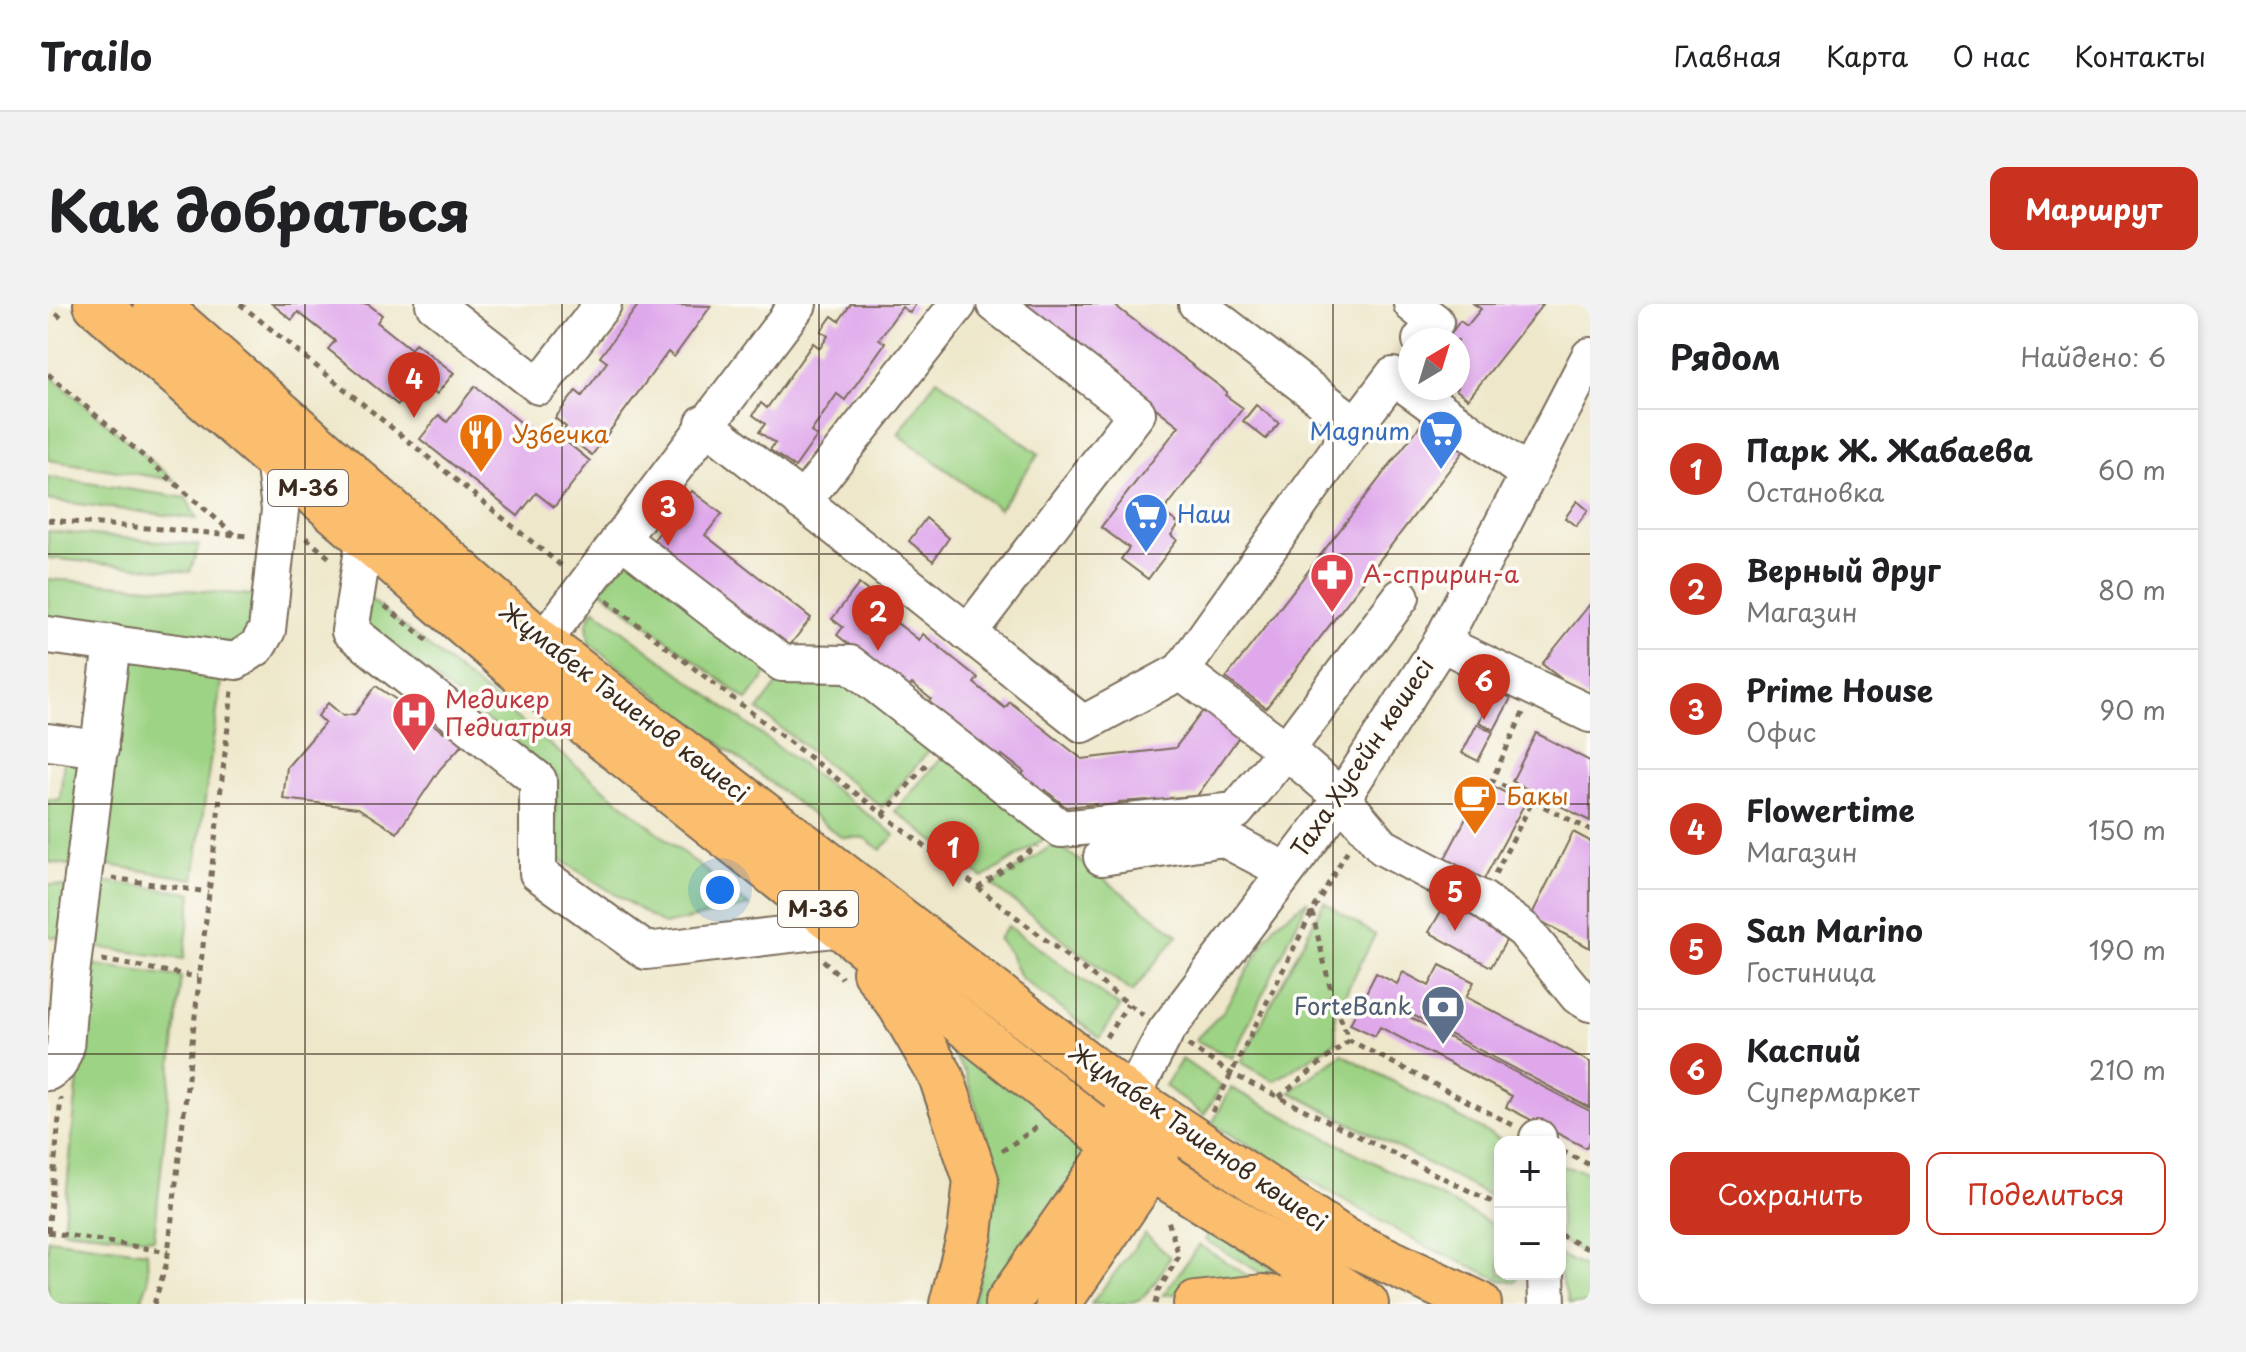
<!DOCTYPE html>
<html lang="ru">
<head>
<meta charset="utf-8">
<style>
  body { margin:0; font-family:"Playpen Sans",sans-serif; background:#f2f2f2; color:#202124 }
  .controls { position:absolute; right:24px; bottom:24px; display:grid; overflow:hidden; border-radius:16px; box-shadow:0 4px 12px #0003 }
  .controls button { width:72px; height:72px; display:grid; place-items:center; padding:0; border:0; border-bottom:2px solid #e0e0e0; background:#fff; color:#202124; font:40px sans-serif }
  .compass { position:absolute; left:1350px; top:24px; width:72px; height:72px; border-radius:50%; background:#fff; box-shadow:0 4px 12px #0003; rotate:38deg }
  .you { position:absolute; left:672px; top:586px; width:28px; height:28px; margin:-20px; border:6px solid #fff; border-radius:50%; background:#1a73e8; box-shadow:0 0 0 12px #1a73e833 }
  .badge { display:grid; place-items:center; width:52px; height:52px; border-radius:50%; background:#c8321e; color:#fff; font-size:26px; font-weight:700 }
  .pin { position:absolute; translate:-50% -66px; filter:drop-shadow(0 2px 4px #0008) }
  .pin::after { content:''; position:absolute; top:42px; width:28px; height:24px; background:inherit; clip-path:polygon(0 0,100% 0,50% 100%) }
  .list { margin:0; padding:0; list-style:none }
  h2 { display:flex; justify-content:space-between; align-items:center; height:104px; margin:0; padding:0 32px; font-size:34px }
  h2 small { font-size:26px; font-weight:400; color:#757577 }
  .list li { display:grid; grid-template-columns:52px 1fr auto; gap:24px; align-items:center; box-sizing:border-box; height:120px; padding:0 32px; border-top:2px solid #e0e0e0 }
  .list b { display:block; font-size:30px; white-space:nowrap }
  .list p { margin:0; font-size:26px; white-space:nowrap; color:#757577 }
  .list em { font-size:26px; font-style:normal; color:#757577 }
  .actions { display:flex; gap:16px; padding:24px 32px }
  .actions a { flex:1; padding:18px 0; border:2px solid #c8321e; border-radius:16px; text-align:center; font-size:28px; color:#c8321e }
  .actions .main { background:#c8321e; color:#fff }
  .map { position:relative; flex:none; width:1542px; height:1000px; overflow:hidden; border-radius:16px }
  header { display:flex; align-items:center; gap:48px; box-sizing:border-box; height:112px; padding:0 40px; background:#fff; border-bottom:2px solid #e0e0e0 }
  header strong { font-size:38px }
  nav { display:flex; gap:44px; margin-inline-start:auto; font-size:28px }
  .intro { display:flex; align-items:center; justify-content:space-between; box-sizing:border-box; height:192px; padding:0 48px }
  h1 { margin:0; font-size:56px }
  .button { padding:20px 36px; border-radius:16px; background:#c8321e; color:#fff; font-size:28px; font-weight:700 }
  main { display:flex; gap:48px; padding:0 48px }
  aside { flex:1; background:#fff; border-radius:16px; box-shadow:0 4px 12px #0003 }
  .map>svg:first-child { display:block }
  .green { fill:#9dd384; stroke:#6c7e51; stroke-width:2 }
  .building { fill:#dfa8eb }
  .lines { fill:none; stroke-linecap:round; stroke-linejoin:round }
  .minor-casing { stroke:#7a6c5a; stroke-width:40 }
  .major-casing { stroke:#7a6c5a; stroke-width:48 }
  .path { stroke:#7a6c5a; stroke-width:5; stroke-dasharray:6 6; stroke-linecap:butt }
  .minor { stroke:#fff; stroke-width:36 }
  .major { stroke:#fbbd6e; stroke-width:44 }
  .grid { fill:none; stroke:#3b2a1e; stroke-width:2; stroke-opacity:0.55 }
  .labels { text-anchor:middle; stroke-width:7; stroke-linejoin:round; paint-order:stroke }
  .shield { fill:#fdfcf7; stroke:#75695f; stroke-width:2 }
  .shield-label { font-size:22px; font-weight:bold; fill:#3b2a1e }
  .shop-label { font-size:24px; fill:#366cbe; stroke:#fdfcf7; text-anchor:end }
  .food-label { font-size:24px; fill:#c56008; stroke:#fdfcf7; text-anchor:start }
  .health-label { font-size:24px; fill:#be3a42; stroke:#fdfcf7; text-anchor:start }
  .street-label { font-size:24px; fill:#3b2a1e; stroke:#fdfcf7 }
  .service-label { font-size:24px; fill:#4e5e75; stroke:#fdfcf7; text-anchor:end }
</style>
</head>
<body>
<header>
<strong>Trailo</strong>
<nav><a>Главная</a><a>Карта</a><a>О нас</a><a>Контакты</a></nav>
</header>
<div class="intro"><h1>Как добраться</h1><a class="button">Маршрут</a></div>
<main>
<div class="map">
<svg width="1542" height="1000" viewBox="0 0 1542 1000">
  <rect width="100%" height="100%" fill="#fdfcf7"/>
  <filter id="ink" filterUnits="userSpaceOnUse"><feTurbulence type="fractalNoise" baseFrequency=".0125" numOctaves="2"/><feDisplacementMap in="SourceGraphic" scale="16" xChannelSelector="R" yChannelSelector="G"/><feConvolveMatrix kernelMatrix="1 2 1 2 8 2 1 2 1" color-interpolation-filters="sRGB"/></filter>
  <filter id="wash" filterUnits="userSpaceOnUse"><feTurbulence type="fractalNoise" baseFrequency=".006" numOctaves="4" result="noise"/><feDisplacementMap in="SourceGraphic" scale="32" xChannelSelector="R" yChannelSelector="G"/><feGaussianBlur stdDeviation="1.8" result="paint"/><feColorMatrix in="noise" values="0 0 0 0 0 0 0 0 0 0 0 0 0 0 0 0 0 1.4 0 .05"/><feComposite in="paint" operator="in"/></filter>
  <g filter="url(#wash)">
    <rect width="100%" height="100%" fill="#eee7ca"/>
    <g class="green">
      <path d="M0 70 126 176 0 156Z"/>
      <path d="M889 75 991 150 951 205 850 130Z"/>
      <path d="M0 173 138 194 149 215 0 196Z"/>
      <path d="M0 227 151 241 142 268 0 254Z"/>
      <path d="M583 247 726 360 699 396 553 286Z"/>
      <path d="M0 275 214 292 198 341 0 322Z"/>
      <path d="M323 296 701 602 616 621 505 551 509 473 317 318Z"/>
      <path d="M546 305 847 531 833 546 816 534 793 533 541 339 539 319Z"/>
      <path d="M79 351 175 363 146 575 54 560Z"/>
      <path d="M802 367 888 438 834 503 710 406 731 378Z"/>
      <path d="M898 448 1001 532 935 574 847 507Z"/>
      <path d="M16 455 41 462 28 562 0 558V495L12 496Z"/>
      <path d="M1008 539 1130 631 1084 688 944 581Z"/>
      <path d="M53 577 144 589 136 655 45 643Z"/>
      <path d="M0 580 28 584 19 635 0 632Z"/>
      <path d="M1260 596 1184 754 1147 736 1174 709 1227 621Z"/>
      <path d="M1276 598 1327 631 1287 710 1288 738 1226 777 1193 758Z"/>
      <path d="M960 622 1072 703 1052 734 972 673 961 648 950 635Z"/>
      <path d="M41 660 133 673 106 935 15 926Z"/>
      <path d="M882 713 1048 845 938 1000H925L942 933 938 833 917 769Z"/>
      <path d="M1294 750 1457 838H1452V897L1242 788Z"/>
      <path d="M1134 755 1173 782 1156 811 1117 782Z"/>
      <path d="M1183 784 1452 924V970H1471L1467 978 1453 976 1373 940 1164 820Z"/>
      <path d="M1512 862 1542 868V952L1512 937Z"/>
      <path d="M1163 926 1252 982H1235L1157 936Z"/>
      <path d="M1097 930 1122 953C1094 1000 1100 1000 1043 1000Z"/>
      <path d="M0 935 99 948 100 978 92 1000H0Z"/>
      <path d="M1151 941 1214 981 1115 991Z"/>
      <path d="M1512 951 1542 966V1000H1521L1512 970Z"/>
    </g>
    <g id="blocks">
      <g class="building">
        <path d="M224 0H320L334 11 329 18 363 45 367 39 406 69 389 90 382 85 368 101 357 93 350 101 280 45 287 37 250 8 244 16Z"/>
        <path d="M591 0 663 2 626 53 620 48 544 151 514 129 518 123 507 114 528 87 534 92 559 58 552 53Z"/>
        <path d="M803 0H868L862 9 854 3 831 35 837 39 797 96 789 90 763 128 769 132 747 163 722 146 727 139 711 128 717 120 705 111 713 99 719 104 765 39 772 44 780 32 773 27 784 12 791 17Z"/>
        <path d="M973 0H1065L1179 88 1177 91 1195 104 1115 208 1131 220 1123 231 1129 236 1100 275 1073 255 1081 244 1053 223 1131 122Z"/>
        <path d="M1426 0H1495L1420 95 1406 84H1410V36H1398L1412 17 1419 22 1433 5Z"/>
        <path d="M427 82 495 136 504 126 542 157 506 203 488 189 470 212 372 135 391 111 399 118Z"/>
        <path d="M1208 101 1231 119 1218 135 1195 117Z"/>
        <path d="M1381 110 1421 140 1218 404 1178 374Z"/>
        <path d="M644 187 674 210 657 231 763 314 736 349 601 242Z"/>
        <path d="M1529 197 1540 206 1528 222 1517 214Z"/>
        <path d="M878 214 901 234 885 257 861 237Z"/>
        <path d="M811 280 840 303 836 309 871 336 875 330 930 374 926 379 957 404 962 398 1034 455 1127 444 1157 404 1193 430 1149 492 1122 494 1123 501 1100 503V496L1071 498V506L1048 508V500L1018 503 997 486 992 492 971 474 976 468 954 451 949 457 878 400 883 395 864 380 859 386 789 331 795 323 784 315Z"/>
        <path d="M1542 300V389L1538 394 1494 360Z"/>
        <path d="M328 382 396 428 406 411 425 429 392 465 349 529 310 504 235 495 239 463 277 419 270 412 280 399 295 412 307 410Z"/>
        <path d="M1447 386 1463 394 1446 426 1431 418Z"/>
        <path d="M1429 420 1445 428 1430 457 1414 449Z"/>
        <path d="M1488 429 1542 457V517L1464 477Z"/>
        <path d="M1437 478 1477 499 1435 577 1396 556Z"/>
        <path d="M1525 528 1542 537V644L1483 612Z"/>
        <path d="M1404 588 1466 623 1443 663 1381 628Z"/>
        <path d="M1392 661 1426 678 1418 693 1542 758V804L1365 711 1363 714 1542 807V837L1538 844 1458 803 1464 792 1332 723 1327 732 1302 720 1328 669 1349 680 1355 668 1381 682Z"/>
      </g>
    </g>
  </g>
  <g filter="url(#ink)">
    <use href="#blocks" fill-opacity="0" stroke="#7a6c5a" stroke-width="2"/>
    <g class="lines">
      <g class="minor-casing">
        <g id="minor">
          <path d="M386 0 491 82 555 0"/>
          <path d="M1149 0 1308 121 1345 72 1481 171"/>
          <path d="M1364 0 1387 18 1373 36"/>
          <path d="M656 119 1035 420 1133 367 1238 446 1294 494 1335 543 1435 596 1476 626 1530 692 1542 699"/>
          <path d="M754 198 910 0"/>
          <path d="M317 233 302 327 490 476V569L598 647 794 624"/>
          <path d="M572 234 734 359 802 360 1013 525 1188 507 1238 446 1353 293"/>
          <path d="M920 329 1089 109 947 0"/>
          <path d="M0 331 188 357 209 343 219 326 232 206 226 154"/>
          <path d="M494 339 750 0"/>
          <path d="M1393 339 1542 410"/>
          <path d="M1133 367 1308 121"/>
          <path d="M0 438 52 445"/>
          <path d="M1054 553 1175 534 1238 567"/>
          <path d="M0 768 10 761 17 745 22 678 64 339"/>
          <path d="M1083 794 1118 727 1294 494 1393 339 1542 52"/>
          <path d="M1490 834V838"/>
          <path d="M1498 970 1499 1000"/>
        </g>
      </g>
      <g class="major-casing">
        <g id="major">
          <path d="M48 0 472 368 1069 842 1318 1000"/>
          <path d="M108 0 494 339 1083 794 1298 937 1431 1000"/>
          <path d="M827 668 853 703 893 772 928 876 922 930 904 1000"/>
          <path d="M959 1000 1069 842 1077 814"/>
          <path d="M1010 1000 1103 864 1113 837"/>
          <path d="M1148 1000 1216 993 1268 1000"/>
        </g>
      </g>
      <g class="path">
        <path d="M192 0 516 264"/>
        <path d="M0 1 16 17"/>
        <path d="M0 70 187 231"/>
        <path d="M0 216 200 232"/>
        <path d="M258 234 284 256"/>
        <path d="M559 297 1095 711"/>
        <path d="M337 302 379 336"/>
        <path d="M1475 409 1444 476 1542 526"/>
        <path d="M835 511 880 458"/>
        <path d="M1447 570 1485 496"/>
        <path d="M64 574 160 588"/>
        <path d="M930 584 989 542"/>
        <path d="M1264 608 1284 691 1301 736 1465 821"/>
        <path d="M54 656 150 673"/>
        <path d="M775 656 794 674"/>
        <path d="M1058 733 1080 700"/>
        <path d="M1140 741 1182 769 1452 902"/>
        <path d="M1231 793 1301 736"/>
        <path d="M1164 808 1264 608 1301 544"/>
        <path d="M954 847 992 821"/>
        <path d="M1514 847 1542 861"/>
        <path d="M0 928 13 794"/>
        <path d="M0 928 120 948"/>
        <path d="M1512 931 1542 946"/>
        <path d="M106 1000 119 958 184 387"/>
        <path d="M1107 1000 1110 987 1131 952 1119 913"/>
      </g>
      <use href="#minor" class="minor"/>
      <use href="#major" class="major"/>
    </g>
  </g>
  <path class="grid" d="M257 0V1000M514 0V1000M771 0V1000M1028 0V1000M1285 0V1000M0 250H1542M0 500H1542M0 750H1542"/>
  <defs>
    <g id="supermarket-pin" transform="scale(2.3)"><path d="M0 17L-7.5 6A9.5 9.5 0 1 1 7.5 6Z" fill="#3f7fe0" stroke="#fdfcf7"/><path d="M-6-5.5h2.5l.6 2H6L4.5 2H-2.5L-4.4-4H-6ZM-1.5 3.2a1.3 1.3 0 1 0 .1 0ZM3 3.2a1.3 1.3 0 1 0 .1 0Z" fill="#fff"/></g>
    <g id="restaurant-pin" transform="scale(2.3)"><path d="M0 17L-7.5 6A9.5 9.5 0 1 1 7.5 6Z" fill="#e8710a" stroke="#fdfcf7"/><path d="M-5-6h1v4h1v-4h1v4h1v-4h1v5L-1.5 .5V6h-2V.5L-5-1ZM5-6V6H3V1.5H1.5Q1.5-4 5-6Z" fill="#fff"/></g>
    <g id="pharmacy-pin" transform="scale(2.3)"><path d="M0 17L-7.5 6A9.5 9.5 0 1 1 7.5 6Z" fill="#e0444e" stroke="#fdfcf7"/><path d="M-2-6h4v4h4v4h-4v4h-4v-4h-4v-4h4Z" fill="#fff"/></g>
    <g id="hospital-pin" transform="scale(2.3)"><path d="M0 17L-7.5 6A9.5 9.5 0 1 1 7.5 6Z" fill="#e0444e" stroke="#fdfcf7"/><path d="M-5-5h3v3.5h4V-5h3V5h-3V1.5h-4V5h-3Z" fill="#fff"/></g>
    <g id="cafe-pin" transform="scale(2.3)"><path d="M0 17L-7.5 6A9.5 9.5 0 1 1 7.5 6Z" fill="#e8710a" stroke="#fdfcf7"/><path d="M-5.5-4.5H6V0H3Q3 3.5 0 3.5H-2.5Q-5.5 3.5-5.5 0ZM3-3.2v2h1.7v-2ZM-6 4.5H4V6H-6Z" fill="#fff"/></g>
    <g id="bank-pin" transform="scale(2.3)"><path d="M0 17L-7.5 6A9.5 9.5 0 1 1 7.5 6Z" fill="#5c6f8a" stroke="#fdfcf7"/><path d="M-6-4H6V4H-6ZM0-2.3a2.3 2.3 0 1 0 0 4.6a2.3 2.3 0 1 0 0-4.6Z" fill="#fff"/></g>
  </defs>
  <g fill-rule="evenodd">
    <use href="#supermarket-pin" x="1393" y="128"/>
    <use href="#restaurant-pin" x="433" y="131"/>
    <use href="#supermarket-pin" x="1098" y="211"/>
    <use href="#pharmacy-pin" x="1284" y="271"/>
    <use href="#hospital-pin" x="366" y="410"/>
    <use href="#cafe-pin" x="1427" y="493"/>
    <use href="#bank-pin" x="1395" y="703"/>
  </g>
  <g class="labels">
    <g class="shield">
      <rect x="220" y="166" width="80" height="36" rx="6"/>
      <rect x="730" y="587" width="80" height="36" rx="6"/>
    </g>
    <g class="shield-label">
      <text x="260" y="192">M-36</text>
      <text x="770" y="613">M-36</text>
    </g>
    <g class="shop-label">
      <text x="1362" y="136">Magnum</text>
      <text x="1129" y="219" text-anchor="start">Наш</text>
    </g>
    <g class="food-label">
      <text x="464" y="139">Узбечка</text>
      <text x="1458" y="501">Бакы</text>
    </g>
    <g class="health-label">
      <text x="1315" y="279">А-спририн-а</text>
      <text x="397" y="404">Медикер<tspan x="397" dy="28">Педиатрия</tspan></text>
    </g>
    <g class="street-label">
      <text transform="translate(576 399) rotate(38)" y="8">Жұмабек Тәшенов көшесі</text>
      <text transform="translate(1315 454) rotate(-56)" y="8">Таха Хусейн көшесі</text>
      <text transform="translate(1150 834) rotate(35)" y="8">Жұмабек Тәшенов көшесі</text>
    </g>
    <g class="service-label">
      <text x="1364" y="711">ForteBank</text>
    </g>
  </g>
</svg>
<div class="controls">
<button>+</button>
<button>−</button>
</div>
<svg class="compass" viewBox="-18 -18 36 36"><path d="M0-13l5 13h-10z" fill="#e53935"/><path d="M0 13l5-13h-10z" fill="#757577"/></svg>
<div class="you"></div>
<div class="pin badge" style="left:905px;top:583px">1</div>
<div class="pin badge" style="left:830px;top:347px">2</div>
<div class="pin badge" style="left:620px;top:242px">3</div>
<div class="pin badge" style="left:366px;top:114px">4</div>
<div class="pin badge" style="left:1407px;top:627px">5</div>
<div class="pin badge" style="left:1436px;top:416px">6</div>
</div>
<aside>
<h2>Рядом<small>Найдено: 6</small></h2>
<ul class="list">
<li><span class="badge">1</span><div><b>Парк Ж. Жабаева</b><p>Остановка</p></div><em>60 m</em></li>
<li><span class="badge">2</span><div><b>Верный друг</b><p>Магазин</p></div><em>80 m</em></li>
<li><span class="badge">3</span><div><b>Prime House</b><p>Офис</p></div><em>90 m</em></li>
<li><span class="badge">4</span><div><b>Flowertime</b><p>Магазин</p></div><em>150 m</em></li>
<li><span class="badge">5</span><div><b>San Marino</b><p>Гостиница</p></div><em>190 m</em></li>
<li><span class="badge">6</span><div><b>Каспий</b><p>Супермаркет</p></div><em>210 m</em></li>
</ul>
<div class="actions"><a class="main">Сохранить</a><a>Поделиться</a></div>
</aside>
</main>
</body>
</html>
